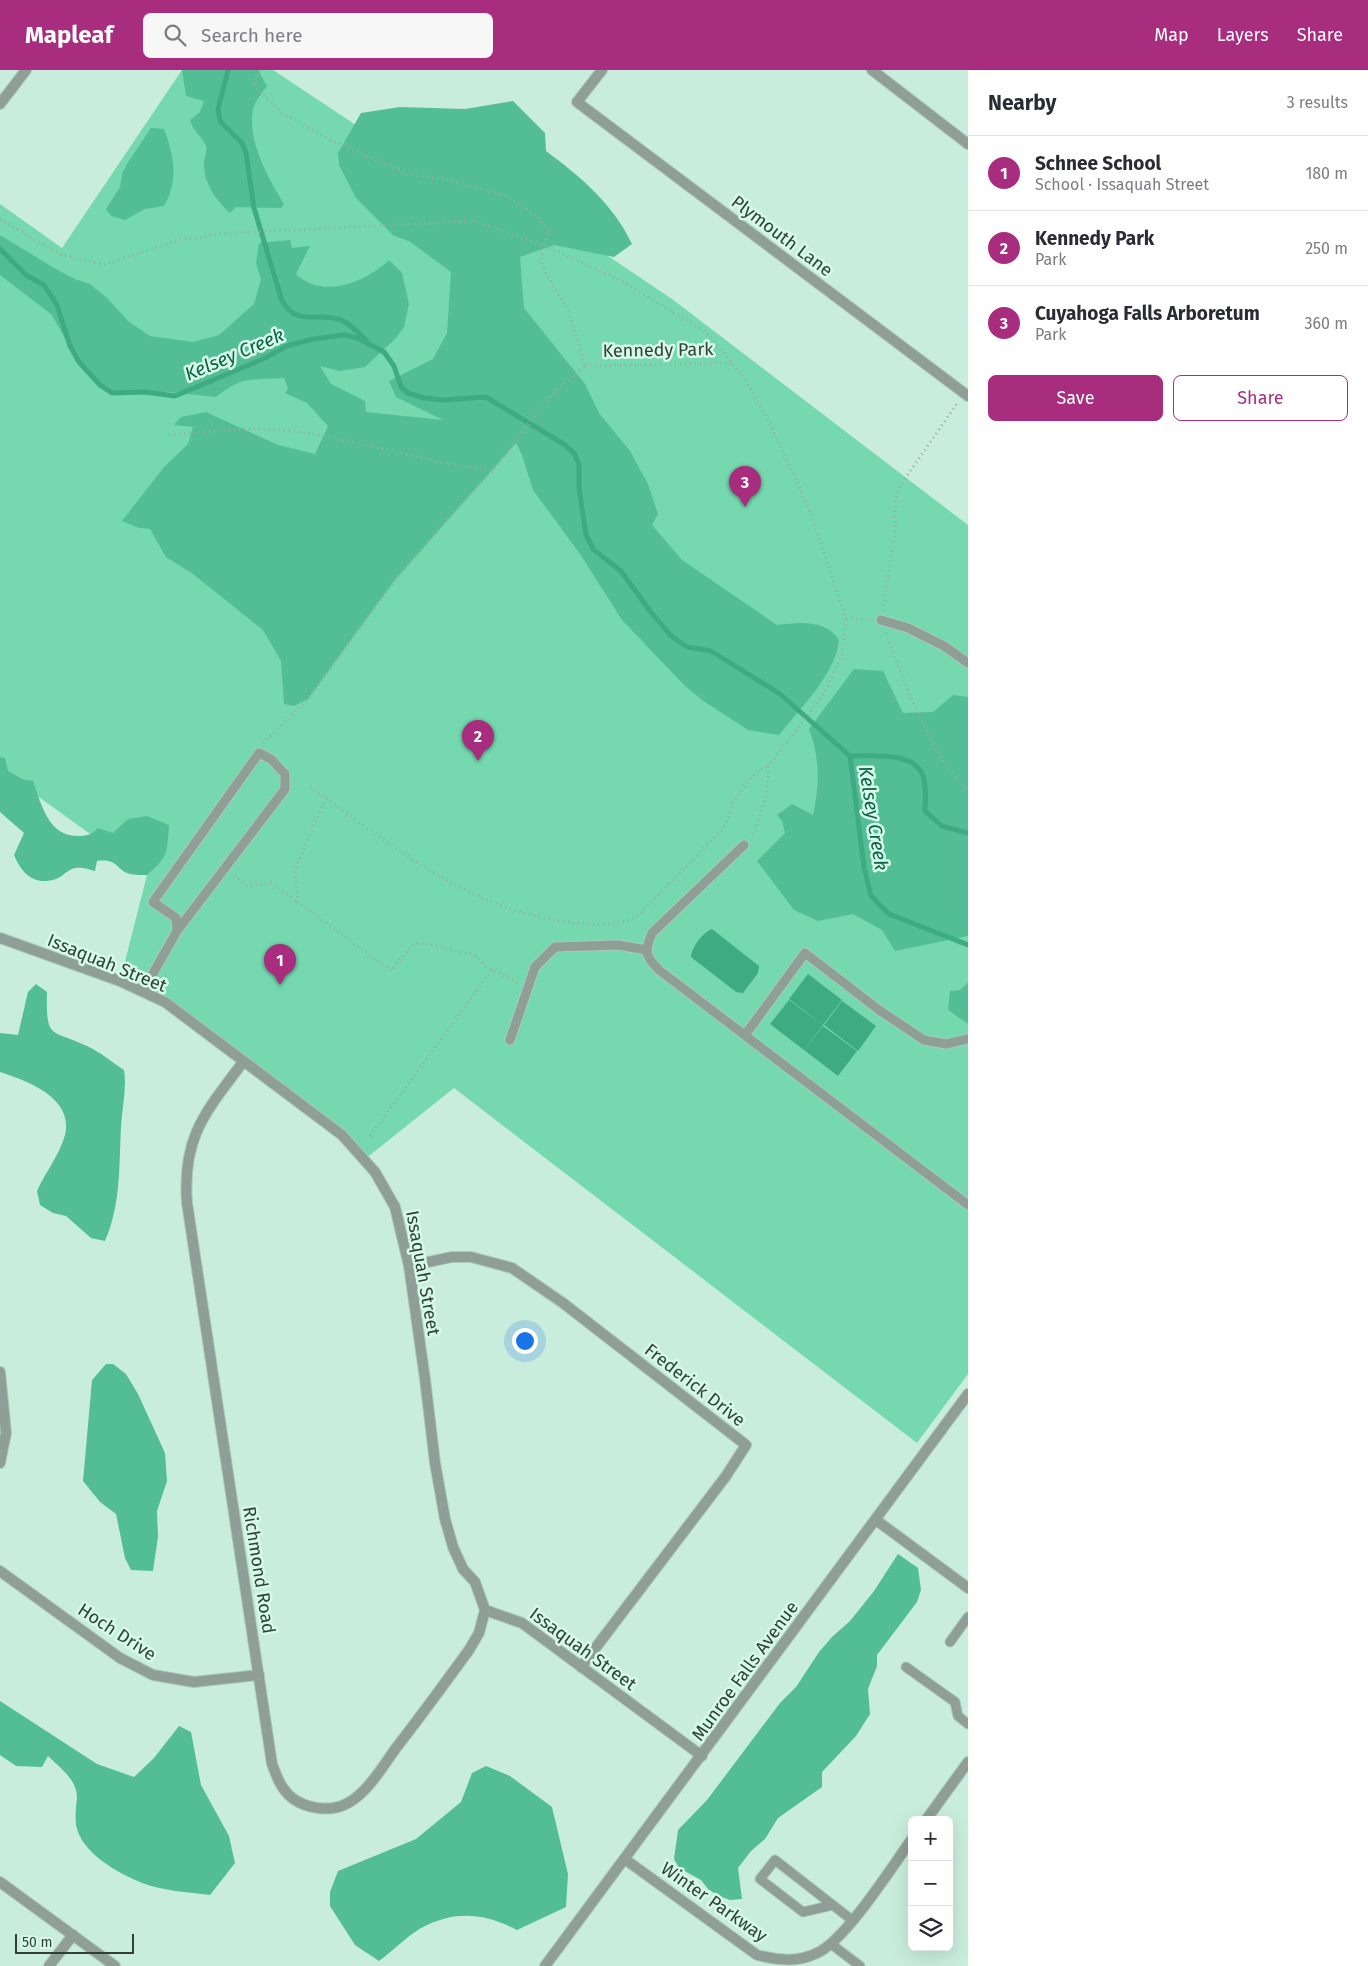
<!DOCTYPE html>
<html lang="en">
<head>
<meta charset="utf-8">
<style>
  body { margin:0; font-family:"Fira Sans",sans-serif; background:#f7f7f7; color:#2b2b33 }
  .controls { position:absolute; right:15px; bottom:15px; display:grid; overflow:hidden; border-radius:8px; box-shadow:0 5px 20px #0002 }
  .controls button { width:45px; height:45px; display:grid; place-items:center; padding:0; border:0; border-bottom:1px solid #e1e1e2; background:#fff; color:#2b2b33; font:25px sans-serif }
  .scale { position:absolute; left:15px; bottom:12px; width:119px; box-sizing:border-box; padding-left:5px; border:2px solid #303f38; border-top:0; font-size:14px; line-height:18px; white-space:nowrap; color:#303f38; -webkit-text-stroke:4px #d6fae9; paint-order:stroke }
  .you { position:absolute; left:524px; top:1270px; width:18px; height:18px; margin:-12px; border:4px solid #fff; border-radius:50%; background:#1a73e8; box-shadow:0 0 0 8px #1a73e833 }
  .badge { display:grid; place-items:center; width:32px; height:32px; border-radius:50%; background:#a92d7e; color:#fff; font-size:16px; font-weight:700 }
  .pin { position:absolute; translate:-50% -41px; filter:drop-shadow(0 1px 2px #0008) }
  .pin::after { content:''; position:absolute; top:26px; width:18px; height:15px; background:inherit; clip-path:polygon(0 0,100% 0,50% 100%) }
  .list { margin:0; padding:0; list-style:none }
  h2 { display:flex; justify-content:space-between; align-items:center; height:65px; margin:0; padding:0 20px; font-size:21px }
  h2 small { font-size:16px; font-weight:400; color:#7c7c81 }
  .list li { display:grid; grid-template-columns:32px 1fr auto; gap:15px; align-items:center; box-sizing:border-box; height:75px; padding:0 20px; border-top:1px solid #e1e1e2 }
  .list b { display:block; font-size:19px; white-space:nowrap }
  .list p { margin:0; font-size:16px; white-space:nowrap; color:#7c7c81 }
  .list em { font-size:16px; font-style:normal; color:#7c7c81 }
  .actions { display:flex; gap:10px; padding:15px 20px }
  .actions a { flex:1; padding:11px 0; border:1px solid #a92d7e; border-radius:8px; text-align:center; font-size:18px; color:#a92d7e }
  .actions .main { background:#a92d7e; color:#fff }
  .icon { flex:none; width:28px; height:28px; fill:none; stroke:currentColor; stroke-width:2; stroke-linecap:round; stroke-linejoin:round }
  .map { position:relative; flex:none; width:968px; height:1896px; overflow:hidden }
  header { display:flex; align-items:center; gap:30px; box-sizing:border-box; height:70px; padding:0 25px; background:#a92d7e; color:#fff }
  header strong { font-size:24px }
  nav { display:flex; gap:28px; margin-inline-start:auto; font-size:18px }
  .search { width:350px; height:45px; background:#f7f7f7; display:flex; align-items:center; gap:12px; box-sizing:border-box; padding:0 18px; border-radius:8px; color:#7c7c81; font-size:19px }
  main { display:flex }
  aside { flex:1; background:#fff }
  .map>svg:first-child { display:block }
  .green { fill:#75d8af }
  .forest { fill:#53be95 }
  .water { fill:#3eab83 }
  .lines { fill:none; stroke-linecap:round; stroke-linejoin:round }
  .stream { stroke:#3eab83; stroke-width:5 }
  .service-casing { stroke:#aacabb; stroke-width:11 }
  .minor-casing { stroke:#aacabb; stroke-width:12 }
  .tertiary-casing { stroke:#aacabb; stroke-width:12 }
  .path { stroke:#93afa2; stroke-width:3; stroke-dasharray:1 4; stroke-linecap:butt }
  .service { stroke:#8f9e96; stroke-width:9 }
  .minor { stroke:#8f9e96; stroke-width:10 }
  .tertiary { stroke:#8f9e96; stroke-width:10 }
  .labels { text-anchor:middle; stroke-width:5; stroke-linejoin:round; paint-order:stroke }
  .street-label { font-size:18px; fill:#303f38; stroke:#d6fae9 }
  .water-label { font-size:19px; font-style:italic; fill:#0c6146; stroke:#d6fae9 }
</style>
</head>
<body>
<header>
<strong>Mapleaf</strong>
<div class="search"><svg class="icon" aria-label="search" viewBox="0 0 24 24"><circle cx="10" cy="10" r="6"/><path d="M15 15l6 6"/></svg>Search here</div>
<nav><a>Map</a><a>Layers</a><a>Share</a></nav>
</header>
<main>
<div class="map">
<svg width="968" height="1896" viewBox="0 0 968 1896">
  <rect width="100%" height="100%" fill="#c9eddc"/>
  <path class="green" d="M182 0H273L410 91 565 157 672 229 968 455V1304L917 1373 454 1018 365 1089 195 953 120 911 147 805 0 699V134L62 178Z"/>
  <g class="forest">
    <path d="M182 0H258L267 16C262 23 255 31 253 39 247 71 268 108 284 134L281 138 236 137 230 143C216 130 203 112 204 92 205 86 207 81 206 76 202 66 194 63 190 50L200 42 204 31 186 26Z"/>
    <path d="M513 31 545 63 546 81C581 107 613 134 632 174L614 187 554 175 520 187 524 238 585 314 599 343 630 381 648 414 658 444 652 455 682 490 777 555C799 552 826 549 839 570 837 602 799 640 779 665L748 660 702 630 684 615 622 550 580 484 533 420 522 385 516 373 394 511 308 629 294 636 284 634 281 591 263 560 193 504 166 487 150 459 139 458 122 451 164 397 188 374 193 357 174 355 181 347 206 342 278 375 315 384 328 356 307 333 285 323 288 319 284 308C252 310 241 306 216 327L169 322 112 323 100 315 79 292 51 244 0 205V165L54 198 75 209 90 214 107 228 128 251 150 266 193 272 219 265 254 234 261 209 256 193 259 173 290 170 292 178 310 176 296 204C323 230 366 212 389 190L402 203 409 234 404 257 396 268 365 297 340 301 320 296 331 314 365 331 366 342 443 350 396 327 389 311 433 289 447 263 451 202 409 171 394 166 356 128 339 95 338 83 361 43 400 37 465 39Z"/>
    <path d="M151 58 164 59C174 85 179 111 164 136L145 139 125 150 111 146 106 139 120 117 122 104 127 94Z"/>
    <path d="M854 599 883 601 903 643 933 642 953 625 968 627V866L895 881 882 860 853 844 818 851 794 840 757 791 785 763 782 751 777 745 792 734 813 745C820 713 820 689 809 659Z"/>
    <path d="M0 687 5 688 8 701 22 709 33 711C41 733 48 766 77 766 87 766 91 765 98 758L113 763 128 749 147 746 169 755C167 782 169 786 147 805 141 805 135 805 130 804 115 800 119 788 97 791L95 801C88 799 79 796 72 799 66 801 62 807 56 809 34 816 22 804 14 785L24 763 0 742Z"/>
    <path d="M968 913V954L948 940 950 921 960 920Z"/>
    <path d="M36 914 47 922C46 970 50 959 87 976 100 982 112 992 124 1000 127 1019 122 1038 121 1057 119 1095 121 1135 105 1171L91 1168 66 1146 53 1143 40 1135 37 1121C45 1103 60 1084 65 1065 74 1028 28 1011 0 1002V963L18 965 28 922Z"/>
    <path d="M106 1294H113L126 1304 138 1324 165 1383 167 1411 157 1441 158 1467 153 1501 131 1500 125 1488 116 1444 100 1432 83 1411 92 1310Z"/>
    <path d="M898 1484 918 1498 921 1520 917 1532 877 1585V1596L868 1619 870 1644 856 1666 822 1702V1717L778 1748 765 1769 751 1781 738 1798 742 1829 730 1830 719 1826 708 1819 701 1810 679 1798 674 1789 678 1760 707 1730 780 1633 796 1617 819 1582 832 1567 850 1551 874 1521Z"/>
    <path d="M0 1631 97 1694 134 1707 154 1688 179 1656 191 1662 201 1715 229 1766 235 1793 210 1825C188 1822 163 1821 142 1813 118 1803 81 1783 76 1755 75 1746 76 1737 77 1728 77 1709 60 1698 48 1686L42 1697 16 1696 0 1685Z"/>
    <path d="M486 1696 510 1706 552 1737 568 1804 566 1837 517 1860C486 1844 458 1840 425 1856 409 1864 394 1880 379 1891L355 1875 330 1836V1822L338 1801 416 1769 461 1732 472 1703Z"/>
  </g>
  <g class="water">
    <path d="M712 859 759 896 758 903 743 923 736 922 691 887C692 877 702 863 712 859Z"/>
    <path d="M808 904 842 930 823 955 789 929Z"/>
    <path d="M789 930 823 955 804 980 770 954Z"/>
    <path d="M842 931 876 956 858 981 824 955Z"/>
    <path d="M823 956 857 981 838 1006 804 980Z"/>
  </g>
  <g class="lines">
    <g class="stream">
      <path d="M228 0 218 39 220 51 242 73 246 83 254 138 282 231C298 257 314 242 338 249 348 251 358 263 366 270"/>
      <path d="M0 179 26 205 44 215 57 235 70 276 79 292 100 315 112 323 145 322 175 326 263 289 287 276 313 269 344 265 357 268 384 282 394 296 401 317 408 323 424 328 443 330 486 327 565 375 574 383 579 395V418L586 465 594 480 621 501 650 541 671 566 687 577 711 581 780 624 850 686 864 797 871 826 889 844 968 875"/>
      <path d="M850 686C870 686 915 681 923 706 927 716 925 731 925 741L942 756 968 763"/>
    </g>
    <g class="service-casing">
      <g id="service">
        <path d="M881 550 908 558 944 576 968 593"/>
        <path d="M744 775 652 863C644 882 645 886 659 900L968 1135"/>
        <path d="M143 921 177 861 285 719V704L271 689 259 683 153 832 176 848 177 861"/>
        <path d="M745 965 805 883 879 940 924 970 946 974 968 969"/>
        <path d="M510 970 535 897 555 877 618 875 647 880"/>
        <path d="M950 1572 968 1547"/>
        <path d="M906 1597 955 1632 958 1646 968 1654"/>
        <path d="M833 1835 803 1842 760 1809 775 1790 852 1850"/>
        <path d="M831 1874 860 1896"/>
      </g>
    </g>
    <g class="minor-casing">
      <g id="minor">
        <path d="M602 0 577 32 968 326"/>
        <path d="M872 0 968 74"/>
        <path d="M0 34 26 0"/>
        <path d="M0 868 120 911 165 932 342 1065 375 1102 395 1137 409 1196 425 1309 435 1393 445 1449 453 1477 463 1499 475 1512 485 1540 479 1563 469 1580C445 1613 421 1646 396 1678 383 1696 368 1722 348 1733 328 1744 296 1738 283 1718 278 1711 275 1702 272 1694L187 1133C182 1066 206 1042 243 992"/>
        <path d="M409 1196 452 1187H471L512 1198 563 1233 746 1375 726 1406 581 1597"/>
        <path d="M0 1302 6 1363 0 1393"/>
        <path d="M876 1450 968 1518"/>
        <path d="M0 1501 120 1588 153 1605 194 1612 259 1605"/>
        <path d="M485 1540 522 1553 702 1686"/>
        <path d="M926 1750 968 1692"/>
        <path d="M626 1790 757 1885C778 1890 797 1893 817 1883 845 1871 892 1797 912 1769"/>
        <path d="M0 1812 115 1896"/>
        <path d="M49 1896 73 1865"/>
      </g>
    </g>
    <g class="tertiary-casing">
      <path id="tertiary" d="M545 1896 968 1324"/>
    </g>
    <g class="path">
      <path d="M259 0 254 15 282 43 329 69 408 104 449 110 508 127 533 142 548 160 541 189 545 202 569 242 585 296"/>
      <path d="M0 149 59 184 103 195 178 170 229 163 474 151 545 176 616 208 706 262 745 309 768 350 808 436 846 548 842 584 825 622 769 696 766 725 756 758 750 766"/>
      <path d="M585 296 731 293"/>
      <path d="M169 365C206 362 241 357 279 360 351 366 420 392 492 401"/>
      <path d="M883 541 895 463V432L900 416 958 332"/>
      <path d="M846 548 870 550"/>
      <path d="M886 563C905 614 929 683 968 722"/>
      <path d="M263 673 308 629 394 511 448 448 493 401 542 336 560 317 585 296"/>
      <path d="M310 717C394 775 473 846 580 853 596 855 620 856 636 847 643 842 651 832 657 826 680 803 702 781 723 758 729 751 729 741 733 733 740 721 756 698 769 696"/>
      <path d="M326 728 295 799 298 832 391 901 414 873 429 874 474 885 487 897 519 913"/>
      <path d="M234 806 247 816 272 813 298 832"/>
      <path d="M370 1066 492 900"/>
    </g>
    <use href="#service" class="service"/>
    <use href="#minor" class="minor"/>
    <use href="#tertiary" class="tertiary"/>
  </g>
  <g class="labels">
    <g class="street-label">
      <text transform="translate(782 166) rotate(37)" y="6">Plymouth Lane</text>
      <text transform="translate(658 280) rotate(-1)" y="6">Kennedy Park</text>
      <text transform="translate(107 893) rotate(22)" y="6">Issaquah Street</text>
      <text transform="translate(423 1203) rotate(80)" y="6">Issaquah Street</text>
      <text transform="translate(695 1315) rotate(38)" y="6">Frederick Drive</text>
      <text transform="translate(259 1500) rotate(81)" y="6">Richmond Road</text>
      <text transform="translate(117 1562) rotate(33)" y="6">Hoch Drive</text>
      <text transform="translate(583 1579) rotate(36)" y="6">Issaquah Street</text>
      <text transform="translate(745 1601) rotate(-54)" y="6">Munroe Falls Avenue</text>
      <text transform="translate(714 1832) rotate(35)" y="6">Winter Parkway</text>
    </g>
    <g class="water-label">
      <text transform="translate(234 284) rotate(-23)" y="7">Kelsey Creek</text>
      <text transform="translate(874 748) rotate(81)" y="7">Kelsey Creek</text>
    </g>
  </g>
</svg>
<div class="controls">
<button>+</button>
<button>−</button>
<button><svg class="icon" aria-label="layers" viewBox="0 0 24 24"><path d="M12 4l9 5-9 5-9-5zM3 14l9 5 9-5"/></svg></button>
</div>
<div class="scale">50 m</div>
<div class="you"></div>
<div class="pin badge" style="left:280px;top:915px">1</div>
<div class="pin badge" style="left:478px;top:691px">2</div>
<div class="pin badge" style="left:745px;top:437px">3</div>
</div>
<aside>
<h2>Nearby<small>3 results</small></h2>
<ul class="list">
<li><span class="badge">1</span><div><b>Schnee School</b><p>School · Issaquah Street</p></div><em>180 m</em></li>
<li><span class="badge">2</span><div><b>Kennedy Park</b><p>Park</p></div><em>250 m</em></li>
<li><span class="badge">3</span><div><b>Cuyahoga Falls Arboretum</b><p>Park</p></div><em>360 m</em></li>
</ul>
<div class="actions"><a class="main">Save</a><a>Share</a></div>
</aside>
</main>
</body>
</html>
